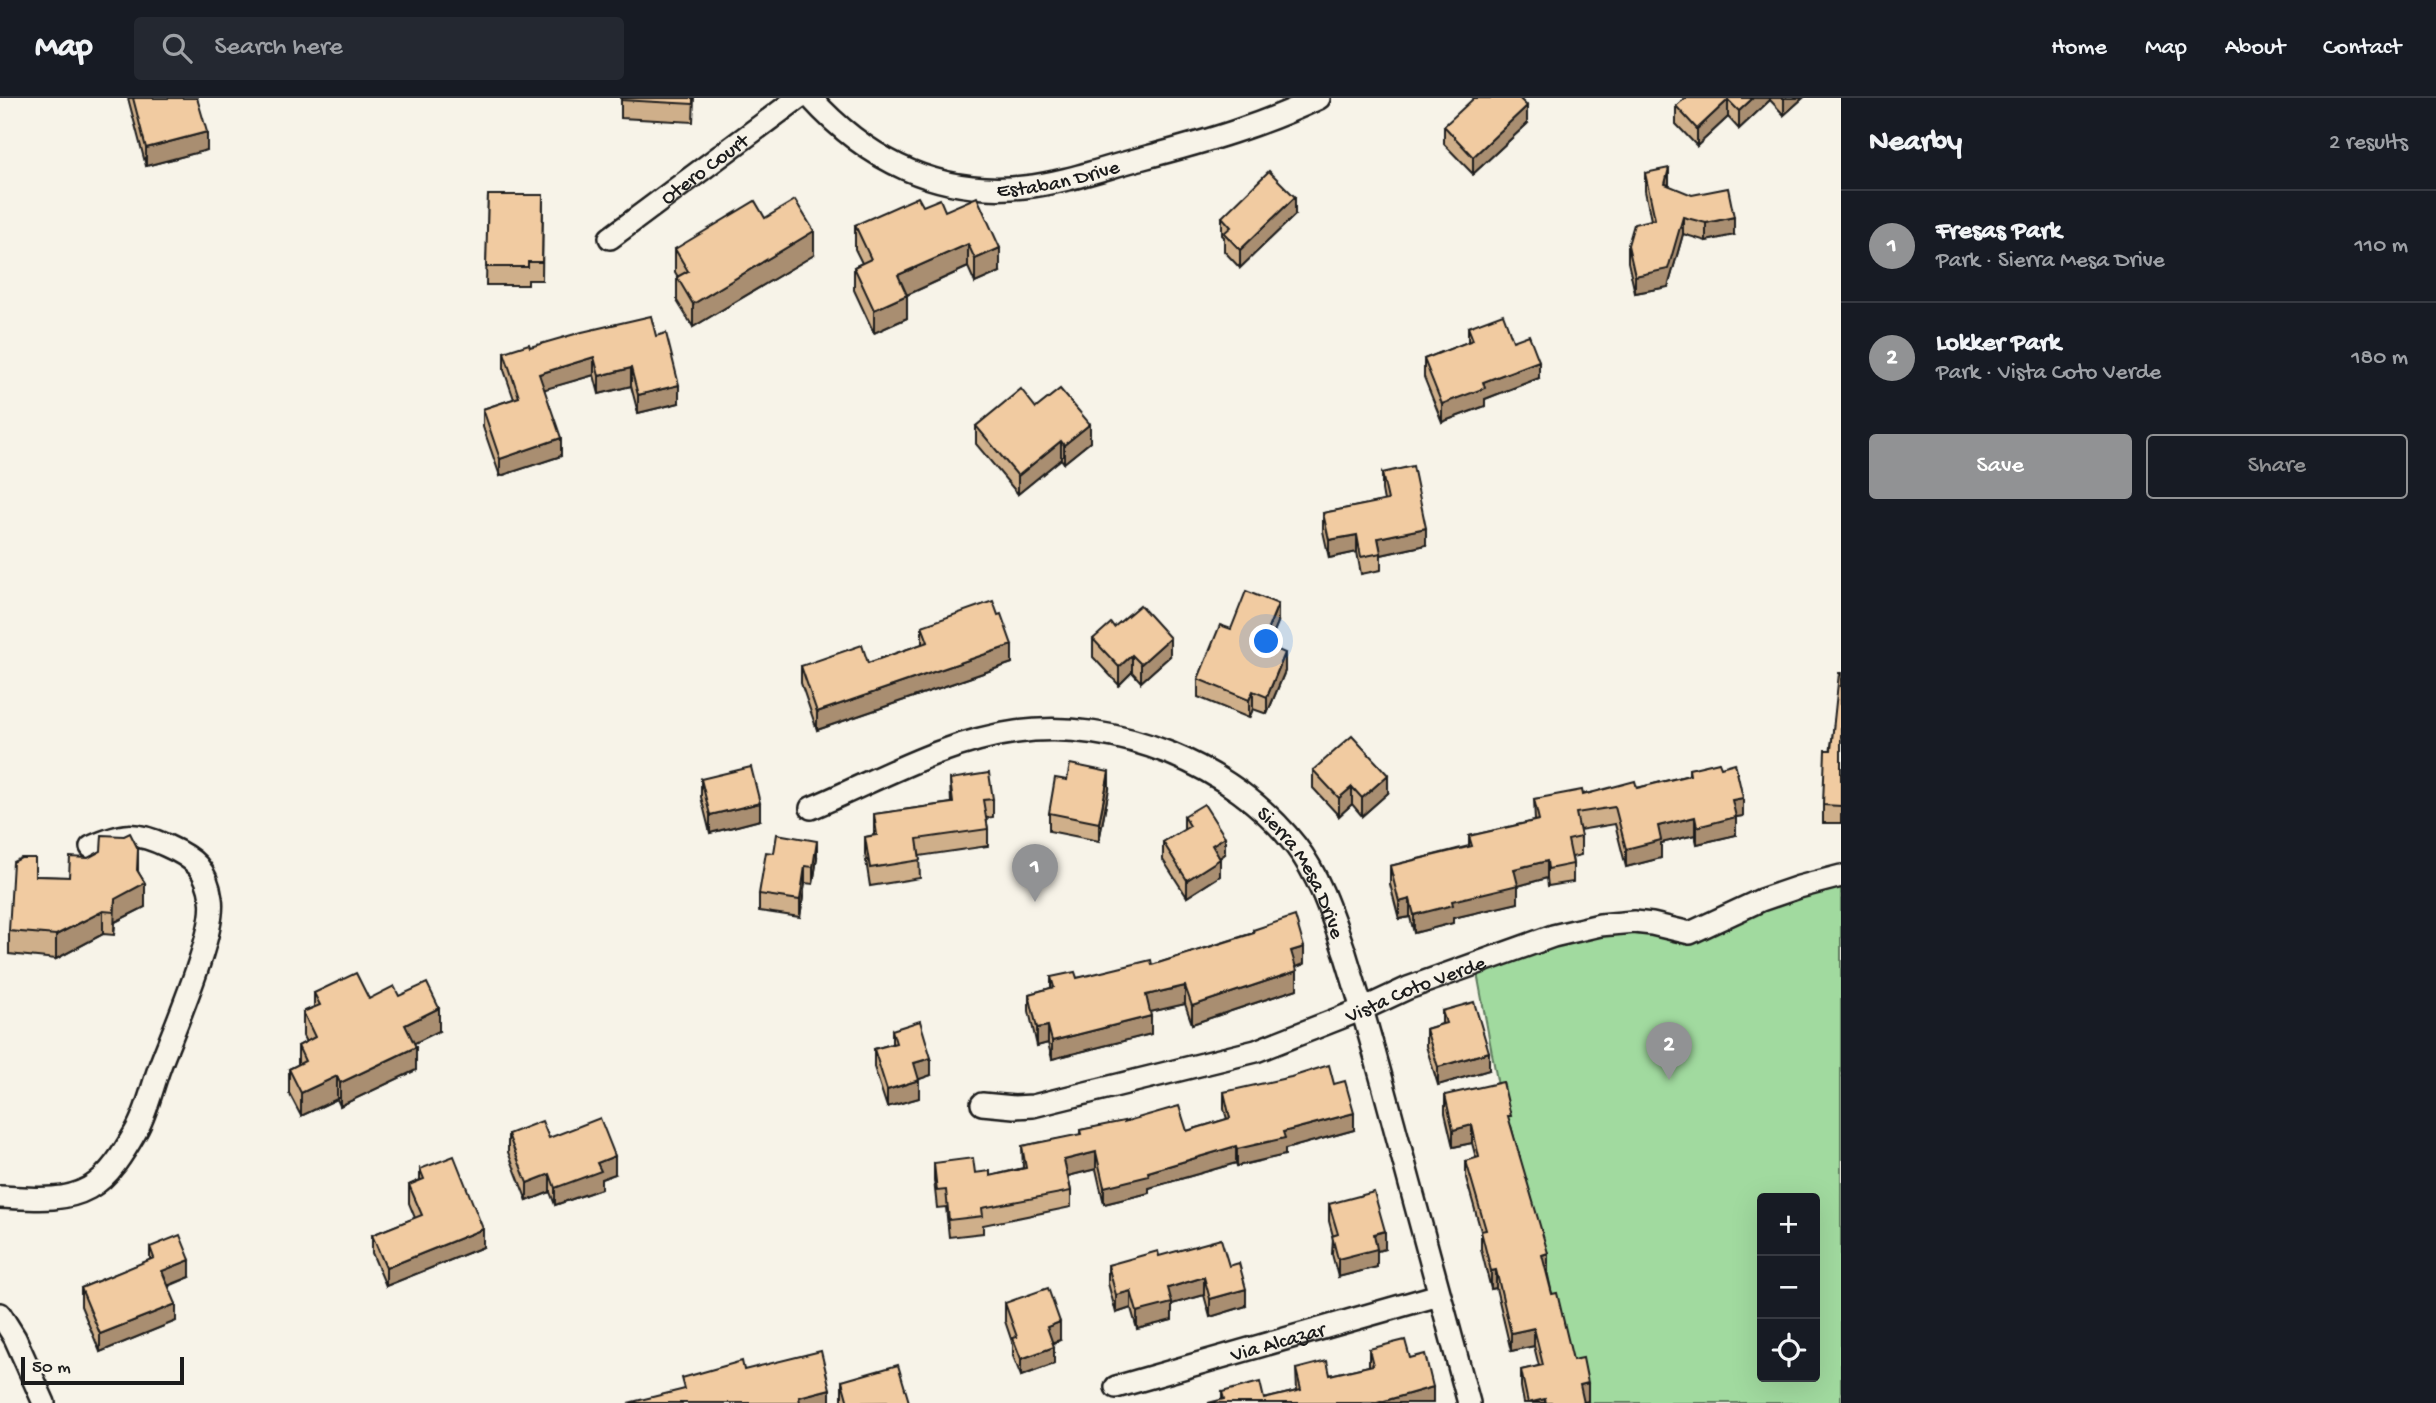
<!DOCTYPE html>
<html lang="en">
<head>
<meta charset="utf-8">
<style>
  body { margin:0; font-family:"Gochi Hand",sans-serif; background:#242831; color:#f1f3f6 }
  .controls { position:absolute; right:21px; bottom:21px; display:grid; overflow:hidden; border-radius:7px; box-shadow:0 7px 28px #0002 }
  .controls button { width:63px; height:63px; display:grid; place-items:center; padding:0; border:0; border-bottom:2px solid #363941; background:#171b24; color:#f1f3f6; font:35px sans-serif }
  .scale { position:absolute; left:21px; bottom:18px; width:163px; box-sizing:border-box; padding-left:7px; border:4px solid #1c1c1c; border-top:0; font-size:19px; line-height:24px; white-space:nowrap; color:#1c1c1c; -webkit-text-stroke:5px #f7f3e8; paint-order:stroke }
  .you { position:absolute; left:1267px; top:544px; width:24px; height:24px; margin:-18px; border:5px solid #fff; border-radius:50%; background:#1a73e8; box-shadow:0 0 0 10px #1a73e833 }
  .badge { display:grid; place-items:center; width:46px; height:46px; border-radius:50%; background:#919294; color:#fff; font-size:23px; font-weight:700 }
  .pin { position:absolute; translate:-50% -58px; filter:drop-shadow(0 2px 4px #0008) }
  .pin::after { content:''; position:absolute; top:37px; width:24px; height:21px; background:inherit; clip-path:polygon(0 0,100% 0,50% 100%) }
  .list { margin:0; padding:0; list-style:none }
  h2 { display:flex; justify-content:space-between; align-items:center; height:91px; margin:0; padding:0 28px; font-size:30px }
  h2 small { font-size:23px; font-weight:400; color:#9ea1a6 }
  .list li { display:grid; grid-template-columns:46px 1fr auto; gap:21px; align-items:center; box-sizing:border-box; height:112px; padding:0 28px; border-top:2px solid #363941 }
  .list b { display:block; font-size:26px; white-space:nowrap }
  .list p { margin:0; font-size:23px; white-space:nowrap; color:#9ea1a6 }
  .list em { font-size:23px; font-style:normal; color:#9ea1a6 }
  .actions { display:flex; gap:14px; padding:21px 28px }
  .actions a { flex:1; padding:16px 0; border:2px solid #919294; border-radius:7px; text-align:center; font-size:24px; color:#919294 }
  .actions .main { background:#919294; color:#fff }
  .icon { flex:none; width:38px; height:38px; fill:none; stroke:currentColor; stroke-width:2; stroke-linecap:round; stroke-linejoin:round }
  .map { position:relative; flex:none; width:1841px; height:1305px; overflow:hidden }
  header { display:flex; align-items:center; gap:42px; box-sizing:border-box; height:98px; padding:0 35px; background:#171b24; border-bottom:2px solid #363941 }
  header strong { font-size:33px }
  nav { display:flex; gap:38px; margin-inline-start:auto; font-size:24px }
  .search { width:490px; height:63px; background:#242831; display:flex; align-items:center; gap:18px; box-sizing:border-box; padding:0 24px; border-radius:7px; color:#9ea1a6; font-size:26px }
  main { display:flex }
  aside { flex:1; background:#171b24 }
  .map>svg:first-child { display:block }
  .green { fill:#a1da9f; stroke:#5e7b5e; stroke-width:2; fill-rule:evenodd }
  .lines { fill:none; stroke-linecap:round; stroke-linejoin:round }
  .street-casing { stroke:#1c1c1c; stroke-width:26 }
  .street { stroke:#f7f3e8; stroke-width:21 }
  .wall { fill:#cfaf8a; stroke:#1c1c1c; stroke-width:2 }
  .shaded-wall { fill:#a98e71; stroke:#1c1c1c; stroke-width:2 }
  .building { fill:#f1cba1; stroke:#1c1c1c; stroke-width:2 }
  .labels { text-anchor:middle; stroke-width:5; stroke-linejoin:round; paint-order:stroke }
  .street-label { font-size:21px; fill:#1c1c1c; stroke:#f7f3e8 }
</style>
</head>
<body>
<header>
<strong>Map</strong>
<div class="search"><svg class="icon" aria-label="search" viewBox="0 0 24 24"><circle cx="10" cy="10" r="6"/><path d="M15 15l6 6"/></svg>Search here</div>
<nav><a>Home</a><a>Map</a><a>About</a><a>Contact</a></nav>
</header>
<main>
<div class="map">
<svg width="1841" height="1305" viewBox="0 0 1841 1305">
  <rect width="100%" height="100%" fill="#f7f3e8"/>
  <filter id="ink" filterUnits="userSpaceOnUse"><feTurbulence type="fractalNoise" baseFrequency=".0143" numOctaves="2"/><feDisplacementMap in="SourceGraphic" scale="14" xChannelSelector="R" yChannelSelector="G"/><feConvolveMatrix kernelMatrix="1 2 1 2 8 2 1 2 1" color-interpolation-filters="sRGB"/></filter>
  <g filter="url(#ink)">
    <path class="green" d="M1841 778V1305H1557L1475 864 1600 827 1690 835ZM1762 1100H1815V1279H1762Z"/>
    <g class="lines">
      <g class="street-casing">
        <g id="street">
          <path id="s1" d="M811 0C867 62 938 98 1024 89 1064 85 1104 70 1143 60 1204 44 1263 27 1319 0"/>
          <path id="s2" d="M610 140 798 0"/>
          <path id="s3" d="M811 710C878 682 942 644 1016 634 1117 620 1233 667 1296 748 1320 779 1332 818 1345 855 1359 900 1372 945 1384 990 1412 1095 1440 1200 1469 1305"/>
          <path id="s4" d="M982 1006 1014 1009 1033 1008 1256 953 1363 911 1408 890 1553 838 1600 827 1634 824 1652 826 1690 835 1761 802 1799 789 1841 778"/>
          <path d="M0 1099C30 1100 62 1105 89 1090 110 1078 124 1054 136 1033 147 1014 152 989 160 968 173 933 217 834 211 801 207 771 194 760 167 748 135 733 122 735 91 749"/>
          <path d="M0 1216 15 1240 44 1305"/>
          <path id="s5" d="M1116 1289 1439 1197"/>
        </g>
      </g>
      <use href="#street" class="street"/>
    </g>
    <g class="wall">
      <path d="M128 0H197L207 52 146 68Z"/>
      <path d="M694 0 693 24 621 20V2Z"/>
      <path d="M1685 0H1803L1784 17 1770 2 1739 31 1728 19 1697 48 1676 26V8Z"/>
      <path d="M1527 26 1473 76 1444 46V28Z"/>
      <path d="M1645 75 1669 88 1734 137 1706 143 1683 136 1668 189 1635 195 1628 164V147L1651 122 1645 93Z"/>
      <path d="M488 97H543L542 182H528V187H486Z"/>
      <path d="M923 108 945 113 1000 174 975 185 968 169 907 197V220L874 235 854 192V169L862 165 855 151V127Z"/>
      <path d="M1295 117 1240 170 1224 153V139L1222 137V119Z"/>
      <path d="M765 120 814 157 693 229 677 203V179H678L675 174V151Z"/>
      <path d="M1468 229 1513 243 1539 280 1485 301V308L1442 324 1424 279V261L1468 244Z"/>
      <path d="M656 238 679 305 638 315 631 288 599 296 594 277 544 291 561 358 500 378 483 329V311L514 301 504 272V254L530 249Z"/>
      <path d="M1036 310 1090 344 1064 365 1061 361 1018 396 976 346V328Z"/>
      <path d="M1382 375 1426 447 1381 457V472L1361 476 1357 454 1329 460 1323 433V415L1384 403 1382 392Z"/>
      <path d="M998 517 1012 565 817 632 801 585V568L868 565 922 546V528Z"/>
      <path d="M1278 524 1268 548 1285 573 1267 616 1253 611 1249 620 1198 599V581L1231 531Z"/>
      <path d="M1114 529 1170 558 1141 584 1132 574 1119 587 1093 559V541Z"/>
      <path d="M1841 575V725H1823V707Z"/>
      <path d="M1721 669 1743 718 1736 719V737L1697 746 1695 737 1661 745V760L1626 769 1615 726 1579 732 1581 739V757L1572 759 1573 766V784L1548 788 1547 780 1518 788V805L1453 820V825L1414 835 1410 819 1399 821 1390 786V768L1469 748V738L1535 723 1534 701 1637 690 1689 677V671Z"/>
      <path d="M1313 672 1388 695 1362 718 1352 706 1339 718 1313 690Z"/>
      <path d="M701 681 760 722 710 735 701 699Z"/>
      <path d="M950 681 993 701V719L986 720 988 731V748L919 758 920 780 870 788 865 756V739L874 737V716L951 705Z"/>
      <path d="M1109 691 1099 743 1049 733V715Z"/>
      <path d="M1184 718 1225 756 1220 760V778L1187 799 1163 762V744L1184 732Z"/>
      <path d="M817 760 813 786 805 785 800 819 759 813V796Z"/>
      <path d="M138 773 145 809 115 824 114 837 103 836 56 861 9 856V833L35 778 69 779Z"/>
      <path d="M1253 832 1304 866 1296 869 1297 891 1192 926 1185 906 1150 914 1151 936 1052 961 1048 945 1037 948 1029 913V896L1051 890V879L1077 880 1152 867 1253 835Z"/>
      <path d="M314 895 369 901 399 898 439 933 414 945 416 972 340 1008 337 1001 301 1018 289 995V971L298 967V948L306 944 303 938V914L314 909Z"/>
      <path d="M1442 913 1489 972 1438 987 1426 948V931L1442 926Z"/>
      <path d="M892 932 931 977 919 981V1000L887 1009 874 969V951L892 946Z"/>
      <path d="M1334 986 1354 1032 1285 1051V1057L1237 1068 1236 1065 1149 1090V1095L1104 1106 1096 1071 1068 1078 1071 1093V1109L983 1127V1135L949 1139 946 1109 937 1110 934 1082V1065L975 1075 990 1078 1023 1070 1022 1048 1080 1037V1032L1124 1024 1187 1033 1227 1021 1224 1011V994Z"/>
      <path d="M1445 997 1511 1028 1548 1173H1547L1552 1196 1573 1262 1588 1303 1584 1304V1305H1524L1521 1289V1272L1539 1268 1534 1248 1511 1253 1496 1190 1491 1191 1481 1151V1133L1466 1080V1063L1476 1060 1472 1045 1453 1049 1445 1015Z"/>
      <path d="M508 1036 549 1040 615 1076 601 1081V1091L555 1107 550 1094 527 1103 508 1054Z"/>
      <path d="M420 1071 483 1149 386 1188 372 1155V1137L415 1120 409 1105V1087L420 1082Z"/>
      <path d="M1329 1106 1385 1151 1377 1153V1169L1338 1179 1332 1156 1333 1138 1329 1123Z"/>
      <path d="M150 1149 190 1179 169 1188 176 1223 100 1254 81 1208V1190L150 1162Z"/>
      <path d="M1159 1158 1229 1168 1246 1208 1210 1219 1204 1197 1172 1206V1222L1137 1231 1131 1210 1116 1215 1108 1185V1167Z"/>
      <path d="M1005 1205 1060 1242 1053 1245 1054 1266 1021 1278 1013 1258V1247L1005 1223Z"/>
      <path d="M1369 1251 1410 1260 1433 1305 1222 1301V1294L1264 1301 1297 1293 1296 1271 1330 1277 1369 1268Z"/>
      <path d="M842 1283 909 1305H843L842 1301Z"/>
    </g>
    <g class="shaded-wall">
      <path d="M1753 0H1770V2L1739 31V13Z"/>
      <path d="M1784 0H1803L1784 17Z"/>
      <path d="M1728 2V19L1697 48V31Z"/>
      <path d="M1527 8V26L1473 76V59Z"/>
      <path d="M207 34V52L146 68V50Z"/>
      <path d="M1669 70V87L1665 86Z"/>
      <path d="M1295 99V117L1240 170V152Z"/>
      <path d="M1683 119V136L1668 189 1635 195V178Z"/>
      <path d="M1734 119V137L1706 143V125Z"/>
      <path d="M814 133V157L693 229V206Z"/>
      <path d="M968 146V169L898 201V177Z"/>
      <path d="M1000 150V174L975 185V161Z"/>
      <path d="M907 197V220L874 235V212Z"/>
      <path d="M594 259V277L539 293V276Z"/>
      <path d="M1539 263V280L1485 301V308L1442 324V306L1483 284Z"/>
      <path d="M631 270V288L599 296V278Z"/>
      <path d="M679 287V305L638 315V297Z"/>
      <path d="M1090 326V344L1064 365V347Z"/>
      <path d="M561 340V358L500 378V361Z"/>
      <path d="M1061 343V361L1018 396V378Z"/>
      <path d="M1426 430V447L1381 457 1378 440Z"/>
      <path d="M1357 437V454L1329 460V442Z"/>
      <path d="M1278 506V524L1262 563V545Z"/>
      <path d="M1170 540V558L1141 584V566Z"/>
      <path d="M1012 547V565L817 632V614Z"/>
      <path d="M1285 555V573L1267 616V599Z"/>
      <path d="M1132 557V574L1119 587V569Z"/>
      <path d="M1253 593V611L1249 620V602Z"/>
      <path d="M1109 674V691L1099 743V725Z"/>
      <path d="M1388 677V695L1362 718V700Z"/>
      <path d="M1352 689V706L1339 718V700Z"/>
      <path d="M1743 700V718L1736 719V737L1697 746V729L1732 702Z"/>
      <path d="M760 705V722L710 735V717Z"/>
      <path d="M1695 719V737L1661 745V760L1626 769V751L1658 728Z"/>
      <path d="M1225 739V756L1212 765V747Z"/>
      <path d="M817 743V760L813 786V769Z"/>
      <path d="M138 751V774L145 785V809L115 824 114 837 115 801Z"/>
      <path d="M1220 761V778L1187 799V782Z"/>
      <path d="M1547 763V780L1518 788V805L1453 820V825L1414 835V817L1452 803 1514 771Z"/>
      <path d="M805 768V785L800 819V802Z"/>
      <path d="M1410 801V819L1399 821V804Z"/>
      <path d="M103 813V836L56 861V837Z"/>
      <path d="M1304 849V866L1291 871V853Z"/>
      <path d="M1297 873V891L1192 926V908Z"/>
      <path d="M1185 888V906L1146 915V897Z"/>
      <path d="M439 910V933L405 950V927Z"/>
      <path d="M1151 918V936L1052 961V943Z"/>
      <path d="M1048 928V945L1037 948V930Z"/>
      <path d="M416 949V972L340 1008V985Z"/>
      <path d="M1489 954V972L1438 987V969Z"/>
      <path d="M931 960V977L914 983V965Z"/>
      <path d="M337 978V1001L301 1018V995Z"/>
      <path d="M919 982V1000L887 1009V992Z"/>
      <path d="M1354 1015V1032L1285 1051V1057L1237 1068V1051L1283 1034Z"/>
      <path d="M1472 1027V1045L1453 1049V1032Z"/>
      <path d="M1236 1048V1065L1149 1090V1095L1104 1106V1089L1148 1074Z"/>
      <path d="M1096 1054V1071L1064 1079V1062Z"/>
      <path d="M615 1058V1076L601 1081V1091L555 1107V1090L597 1065Z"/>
      <path d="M550 1076V1094L527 1103V1085Z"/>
      <path d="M483 1131V1149L386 1188V1170Z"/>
      <path d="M1385 1133V1151L1377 1153V1169L1338 1179V1161L1374 1136Z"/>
      <path d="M1548 1155V1173L1542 1174V1157Z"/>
      <path d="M190 1162V1179L162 1190V1173Z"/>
      <path d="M1496 1172V1190L1491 1191V1173Z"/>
      <path d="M1204 1179V1197L1172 1206V1222L1137 1231V1214L1168 1190Z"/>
      <path d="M1246 1191V1208L1210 1219V1201Z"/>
      <path d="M1131 1193V1210L1116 1215V1197Z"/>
      <path d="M176 1206V1223L100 1254V1236Z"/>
      <path d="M1060 1224V1242L1047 1246V1229Z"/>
      <path d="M1534 1230V1248L1511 1253V1235Z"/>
      <path d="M1054 1249V1266L1021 1278V1261Z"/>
      <path d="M1588 1285V1303L1580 1305V1287Z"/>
      <path d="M1433 1289V1305H1377Z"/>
      <path d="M830 1291V1305H799V1299Z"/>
      <path d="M1545 1301V1305H1528Z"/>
    </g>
    <g class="building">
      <path d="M133 0H197L207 34 146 50Z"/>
      <path d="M621 0H693V6L621 2Z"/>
      <path d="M1474 0H1519L1527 8 1473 59 1444 28Z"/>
      <path d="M1685 0H1753L1739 13 1728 2 1697 31 1676 8Z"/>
      <path d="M1669 70 1665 86 1692 97 1728 90 1734 119 1706 125 1683 119 1668 171 1635 178 1628 147 1634 126 1655 121 1645 75Z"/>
      <path d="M1269 73 1295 99 1240 152 1224 135 1231 129 1222 119Z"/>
      <path d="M488 97H543L542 164H528V169H486Z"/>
      <path d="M918 99 923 108 940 101 945 113 977 99 1000 150 975 161 968 146 898 177 907 197 874 212 854 169 871 161 855 127Z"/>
      <path d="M795 102 814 133 693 206 677 179 688 173 675 151 755 103 765 120Z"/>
      <path d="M1503 216 1513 243 1529 237 1539 263 1483 284 1485 290 1442 306 1424 261 1473 242 1468 229Z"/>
      <path d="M651 218 656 238 666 235 679 287 638 297 631 270 599 278 594 259 539 276 561 340 500 361 483 311 519 299 504 254 529 246 530 249 582 234Z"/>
      <path d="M1021 291 1036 310 1060 291 1090 326 1064 347 1061 343 1018 378 976 328Z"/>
      <path d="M1413 368 1426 430 1378 440 1381 455 1361 459 1357 437 1329 442 1323 415 1388 402 1382 375Z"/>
      <path d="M1246 493 1278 506 1262 545 1285 555 1267 599 1253 593 1249 602 1198 581 1220 527 1231 531Z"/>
      <path d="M993 503 998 517 1001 516 1012 547 817 614 801 568 862 547 868 565 928 544 922 528Z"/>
      <path d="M1140 507 1170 540 1141 566 1132 557 1119 569 1093 541 1111 525 1114 529Z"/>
      <path d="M1839 575H1841V708L1823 707 1825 652H1831Z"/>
      <path d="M1352 638 1388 677 1362 700 1352 689 1339 700 1313 672Z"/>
      <path d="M1719 664 1721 669 1735 665 1743 700 1732 702 1736 719 1697 729 1695 719 1658 728 1661 742 1626 751 1615 709 1576 715 1581 739 1568 742 1573 766 1548 771 1547 763 1514 771 1518 787 1452 803 1453 807 1414 817 1410 801 1399 804 1390 768 1472 748 1469 738 1539 722 1534 701 1582 692 1583 697 1635 683 1637 690 1690 677 1689 671Z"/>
      <path d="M1070 666 1109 674 1099 725 1049 715 1055 680 1067 682Z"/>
      <path d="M751 669 760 705 710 717 701 681Z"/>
      <path d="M989 675 993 701 983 702 988 731 917 741 920 762 870 770 865 739 877 737 874 716 953 705 950 681Z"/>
      <path d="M1204 706 1225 739 1212 747 1220 761 1187 782 1163 744 1190 728 1184 718Z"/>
      <path d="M130 735 138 751 137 772 145 785 115 801 114 814 103 813 56 837 9 833 13 764 21 760H35V778L69 779 70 759 88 760 101 753 102 737 124 738Z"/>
      <path d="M777 736 817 743 813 769 805 768 800 802 759 796 766 754 774 755Z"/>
      <path d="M1295 818 1304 849 1291 853 1297 873 1192 908 1185 888 1146 897 1151 918 1052 943 1048 928 1037 930 1029 896 1054 889 1051 879 1075 874 1077 880 1151 862 1152 867 1254 835 1253 832Z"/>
      <path d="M356 875 369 901 394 888 399 898 427 885 439 910 405 927 416 949 340 985 337 978 301 995 289 971 305 963 298 948 315 939 303 914 320 907 314 895Z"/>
      <path d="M1474 904 1489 954 1438 969 1426 931 1446 925 1442 913Z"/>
      <path d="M920 923 931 960 914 965 919 982 887 992 874 951 896 945 892 932Z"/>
      <path d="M1329 967 1334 986 1345 983 1354 1015 1283 1034 1285 1040 1237 1051 1236 1048 1148 1074 1149 1078 1104 1089 1096 1054 1064 1062 1071 1093 982 1110 983 1118 949 1122 946 1092 937 1093 934 1065 973 1060 975 1075 990 1073V1078L1026 1070 1022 1048 1081 1036 1080 1032 1124 1023V1024L1179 1008 1187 1033 1230 1020 1224 994 1291 979Z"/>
      <path d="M1503 984 1511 1018H1508L1548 1155 1542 1157 1552 1196 1557 1195 1573 1262 1583 1260 1588 1285 1580 1287 1584 1305H1546L1545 1301 1528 1305 1521 1272 1543 1267 1534 1230 1511 1235 1496 1172 1491 1173 1481 1133 1486 1132 1466 1063 1479 1059 1472 1027 1453 1032 1445 997Z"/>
      <path d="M600 1020 615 1058 597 1065 601 1073 555 1090 550 1076 527 1085 508 1036 542 1023 549 1040Z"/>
      <path d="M454 1058 483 1131 386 1170 372 1137 422 1117 409 1087 424 1081 420 1071Z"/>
      <path d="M1374 1094 1385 1133 1374 1136 1377 1151 1338 1161 1332 1138 1338 1136 1329 1106Z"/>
      <path d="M180 1137 190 1162 162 1173 176 1206 100 1236 81 1190 154 1160 150 1149Z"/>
      <path d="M1221 1141 1229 1168 1239 1165 1246 1191 1210 1201 1204 1179 1168 1190 1172 1205 1137 1214 1131 1193 1116 1197 1108 1167 1158 1153 1159 1158Z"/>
      <path d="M1048 1190 1060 1224 1047 1229 1054 1249 1021 1261 1013 1240 1017 1239 1005 1205Z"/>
      <path d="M1405 1242 1410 1260 1425 1256 1433 1289 1377 1305H1208L1224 1301 1222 1294 1260 1284 1264 1301 1301 1292 1296 1271 1327 1263 1330 1277 1373 1267 1369 1251Z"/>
      <path d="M821 1253 830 1291 799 1299 800 1305H628L685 1291 682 1280 742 1263 744 1272Z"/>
      <path d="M898 1267 909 1304 848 1305 842 1283Z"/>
    </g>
  </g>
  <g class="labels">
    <g class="street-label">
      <text dy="7" stroke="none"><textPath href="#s2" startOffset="117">Otero Court</textPath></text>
      <text dy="7" stroke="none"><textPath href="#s1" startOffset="275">Estaban Drive</textPath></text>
      <text dy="7" stroke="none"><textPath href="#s3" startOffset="560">Sierra Mesa Drive</textPath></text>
      <text dy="7" stroke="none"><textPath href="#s4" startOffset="452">Vista Coto Verde</textPath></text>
      <text dy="7" stroke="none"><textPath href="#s5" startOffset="168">Via Alcazar</textPath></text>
    </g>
  </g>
</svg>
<div class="controls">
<button>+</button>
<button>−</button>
<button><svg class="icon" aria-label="locate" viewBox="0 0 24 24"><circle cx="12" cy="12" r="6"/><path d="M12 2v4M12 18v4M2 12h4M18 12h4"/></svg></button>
</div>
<div class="scale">50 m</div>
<div class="you"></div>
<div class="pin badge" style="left:1035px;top:804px">1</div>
<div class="pin badge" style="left:1669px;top:982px">2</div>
</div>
<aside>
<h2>Nearby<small>2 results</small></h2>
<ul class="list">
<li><span class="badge">1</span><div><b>Fresas Park</b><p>Park · Sierra Mesa Drive</p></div><em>110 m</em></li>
<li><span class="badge">2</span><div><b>Lokker Park</b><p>Park · Vista Coto Verde</p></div><em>180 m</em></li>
</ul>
<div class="actions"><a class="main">Save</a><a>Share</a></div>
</aside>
</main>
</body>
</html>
